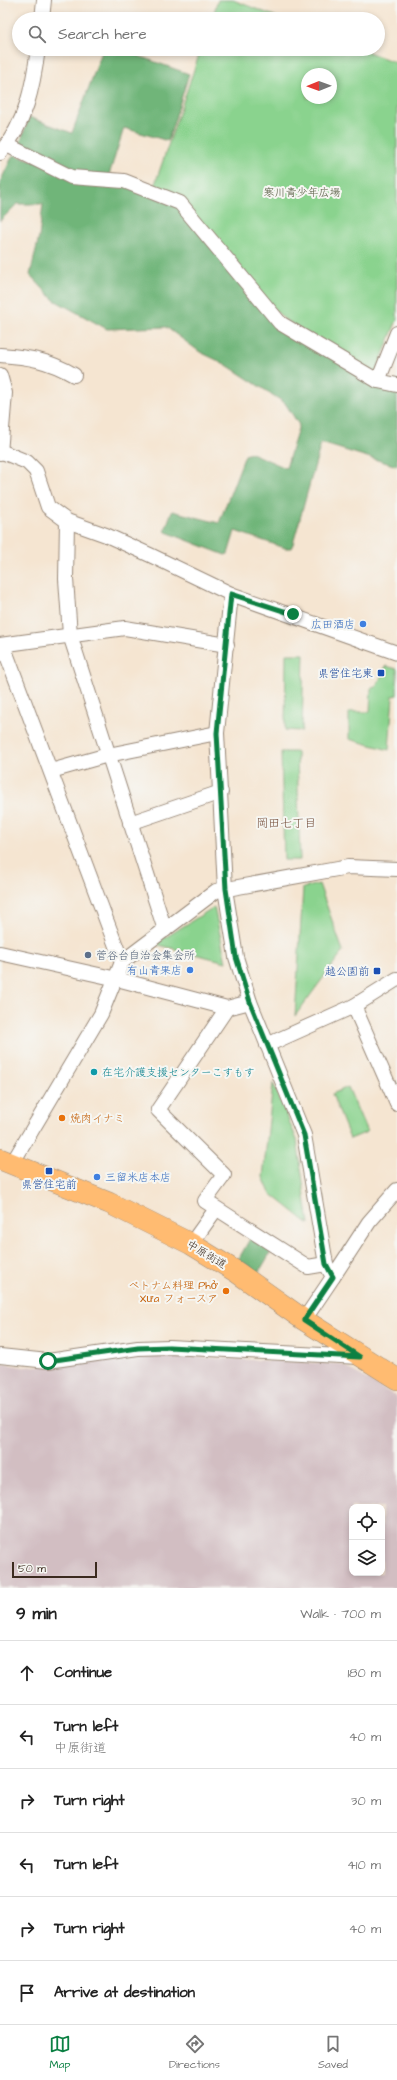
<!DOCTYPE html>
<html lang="en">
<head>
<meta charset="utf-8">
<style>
  body { margin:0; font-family:"Architects Daughter","Klee One",sans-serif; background:#f2f2f2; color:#222 }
  .controls { position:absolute; right:12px; bottom:12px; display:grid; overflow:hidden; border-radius:8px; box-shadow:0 2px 6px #0003 }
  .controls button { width:36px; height:36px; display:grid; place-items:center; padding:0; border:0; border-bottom:1px solid #e0e0e0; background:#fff; color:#222; font:20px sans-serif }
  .compass { position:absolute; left:301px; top:68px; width:36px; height:36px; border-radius:50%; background:#fff; box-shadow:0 2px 6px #0003; rotate:269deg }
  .scale { position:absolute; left:12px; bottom:10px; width:85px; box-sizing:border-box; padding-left:4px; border:2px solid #3b2a1e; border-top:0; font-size:11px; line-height:14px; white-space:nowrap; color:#3b2a1e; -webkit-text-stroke:3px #f6f6f2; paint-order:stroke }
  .stop { position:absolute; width:12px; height:12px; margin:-9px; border:3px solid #0b8043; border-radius:50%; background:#fff }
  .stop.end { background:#0b8043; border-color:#fff; box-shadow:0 1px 4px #0008 }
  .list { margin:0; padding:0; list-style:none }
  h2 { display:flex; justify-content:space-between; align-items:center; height:52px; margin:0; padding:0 16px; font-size:17px }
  h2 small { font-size:13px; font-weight:400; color:#767676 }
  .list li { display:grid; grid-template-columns:26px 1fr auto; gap:12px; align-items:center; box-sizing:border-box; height:64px; padding:0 16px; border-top:1px solid #e0e0e0 }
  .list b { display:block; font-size:15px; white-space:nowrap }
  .list p { margin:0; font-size:13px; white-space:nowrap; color:#767676 }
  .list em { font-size:13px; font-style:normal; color:#767676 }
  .icon { flex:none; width:22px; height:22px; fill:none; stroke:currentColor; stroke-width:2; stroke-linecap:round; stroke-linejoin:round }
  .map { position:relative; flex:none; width:397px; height:1588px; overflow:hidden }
  .search { position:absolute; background:#fff; box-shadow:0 2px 6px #0003; left:12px; right:12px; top:12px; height:44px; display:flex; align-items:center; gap:10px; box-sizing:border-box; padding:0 14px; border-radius:22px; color:#767676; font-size:15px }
  .sheet { height:436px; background:#fff }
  nav { display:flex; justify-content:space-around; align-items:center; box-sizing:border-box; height:56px; border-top:1px solid #e0e0e0; background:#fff; font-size:11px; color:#767676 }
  nav a { display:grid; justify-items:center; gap:2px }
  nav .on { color:#0b8043 }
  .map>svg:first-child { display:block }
  .industrial { fill:#d2bec2; fill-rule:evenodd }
  .green { fill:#8ad38e; stroke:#627e56; fill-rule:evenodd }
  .forest { fill:#6fb579; stroke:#55704c }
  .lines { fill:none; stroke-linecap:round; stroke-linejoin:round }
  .minor-casing { stroke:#988878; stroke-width:16 }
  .primary-casing { stroke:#988878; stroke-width:22 }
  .minor { stroke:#fff; stroke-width:14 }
  .primary { stroke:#ffbb71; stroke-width:21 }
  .route { stroke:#0b8043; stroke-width:5 }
  .shop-dot { fill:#3f7fe0; stroke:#f6f6f2; stroke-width:1.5 }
  .transit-dot { fill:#1a4fb4; stroke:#f6f6f2; stroke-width:1.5 }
  .service-dot { fill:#5c6f8a; stroke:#f6f6f2; stroke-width:1.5 }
  .culture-dot { fill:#0f9aa8; stroke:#f6f6f2; stroke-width:1.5 }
  .food-dot { fill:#e8710a; stroke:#f6f6f2; stroke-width:1.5 }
  .labels { text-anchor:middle; stroke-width:4; stroke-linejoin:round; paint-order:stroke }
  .park-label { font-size:11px; fill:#4f543a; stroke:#f6f6f2 }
  .shop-label { font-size:11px; fill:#366cbe; stroke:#f6f6f2; text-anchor:end }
  .transit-label { font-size:11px; fill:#164399; stroke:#f6f6f2; text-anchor:end }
  .service-label { font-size:11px; fill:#4e5e75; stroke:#f6f6f2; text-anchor:start }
  .culture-label { font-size:11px; fill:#0d838f; stroke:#f6f6f2; text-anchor:start }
  .food-label { font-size:11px; fill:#c56008; stroke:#f6f6f2; text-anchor:start }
  .street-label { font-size:11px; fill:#3b2a1e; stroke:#f6f6f2 }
  .neighbourhood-label { font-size:12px; fill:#764f3c; stroke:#f6f6f2 }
</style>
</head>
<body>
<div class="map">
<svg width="397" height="1588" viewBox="0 0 397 1588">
  <rect width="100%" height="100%" fill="#f6f6f2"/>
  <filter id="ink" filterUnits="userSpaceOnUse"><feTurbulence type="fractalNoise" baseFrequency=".025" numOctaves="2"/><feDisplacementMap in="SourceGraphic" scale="8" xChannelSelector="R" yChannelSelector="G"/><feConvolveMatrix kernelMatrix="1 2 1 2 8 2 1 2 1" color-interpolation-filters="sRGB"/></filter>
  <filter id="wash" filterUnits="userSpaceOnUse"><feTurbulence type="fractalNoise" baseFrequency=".012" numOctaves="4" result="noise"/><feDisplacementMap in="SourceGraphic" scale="16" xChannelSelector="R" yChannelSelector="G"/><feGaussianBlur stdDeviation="0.9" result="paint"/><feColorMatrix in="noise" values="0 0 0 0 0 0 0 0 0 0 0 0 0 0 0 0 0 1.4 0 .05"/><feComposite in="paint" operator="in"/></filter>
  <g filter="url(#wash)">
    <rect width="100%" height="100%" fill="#f5e5d1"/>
    <path class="industrial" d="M150 1355 341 1364 397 1397V1588H0V1363L24 1367ZM352 1507H382V1573H352Z"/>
    <g class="green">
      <path d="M218 0H233L282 19H212Z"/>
      <path d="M201 49H360L397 63V320L375 374 284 319 154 187ZM307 74H331V98H307Z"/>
      <path d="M286 654H304L302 731 285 730Z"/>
      <path d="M386 666 397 669V695L393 696 389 750 349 739V712H370L371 688 376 687Z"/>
      <path d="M281 752H297L300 860H284Z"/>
      <path d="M319 884 343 951 295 1016 303 888Z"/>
      <path d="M214 907 226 962 155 944Z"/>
      <path d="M273 1083 297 1140 309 1224 270 1193 263 1177Z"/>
      <path d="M348 1087 367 1132 350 1139 332 1094Z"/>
    </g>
    <g class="forest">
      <path d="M103 49H119L189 74 168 141 124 128 109 175 72 173 18 149 29 117 72 133Z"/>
      <path d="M13 155 124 184 179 207 279 327 397 391V466L321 443 293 544 291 548H285L235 531 228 554 225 555 166 532 165 530 172 511 219 523 245 455 251 453 286 468 299 425 285 403 225 364 200 352 166 327 107 329 54 300 30 275 39 237 43 204H17L0 221V182Z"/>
      <path d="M251 1237 272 1250 259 1272 238 1260Z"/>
    </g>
  </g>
  <g filter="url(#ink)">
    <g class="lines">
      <g class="minor-casing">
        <g id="minor">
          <path d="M42 19 44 0"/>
          <path d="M7 145 71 177 124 181 180 203 280 323 378 381 397 333"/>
          <path d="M0 153C26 124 33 86 38 49"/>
          <path d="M0 355C29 357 48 360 74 375"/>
          <path d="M0 375 5 393 0 453"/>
          <path d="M378 381 397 385"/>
          <path d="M0 451 27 462 36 471 48 507 67 521 106 535 150 555 231 594 397 653"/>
          <path d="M67 521 66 579 70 635 165 930"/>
          <path d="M231 594 217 733 225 889 236 957 250 1002 304 1135 326 1264 333 1277 304 1320"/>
          <path d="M0 645 125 628 227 645"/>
          <path d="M3 645 122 962"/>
          <path d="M51 771 108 755 217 733"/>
          <path d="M130 823 221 792"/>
          <path d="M0 953 117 979 227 1008 250 1002"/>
          <path d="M354 1006 397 1104"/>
          <path d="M227 1008 158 1110 224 1175 205 1201 308 1267 326 1264"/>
          <path d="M267 1045 354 1006 397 979"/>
          <path d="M16 1157 101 1014 122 962 216 891 348 867 397 869"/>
          <path d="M191 1244 216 1209"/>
          <path d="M333 1277 369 1222 397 1190"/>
          <path d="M0 1356 48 1361 138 1348 169 1347 360 1357"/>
        </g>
      </g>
      <g class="primary-casing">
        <path id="primary" d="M0 1159 109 1203 191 1244 235 1271 304 1320 397 1379"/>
      </g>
      <use href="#minor" class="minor"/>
      <use href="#primary" class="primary"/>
    </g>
  </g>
  <g class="lines" filter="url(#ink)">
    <path class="route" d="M48 1361 138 1348 169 1347 360 1357 304 1320 333 1277 326 1264 304 1135 250 1002 236 957 226 889 217 733 231 594 293 614"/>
  </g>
  <g class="shop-dot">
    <circle cx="363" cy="624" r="4"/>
    <circle cx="190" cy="970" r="4"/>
    <circle cx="97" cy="1177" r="4"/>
  </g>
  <g class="transit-dot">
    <rect x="377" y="669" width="8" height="8" rx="2"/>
    <rect x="373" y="967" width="8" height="8" rx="2"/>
    <rect x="45" y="1167" width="8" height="8" rx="2"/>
  </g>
  <circle class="service-dot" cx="88" cy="955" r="4"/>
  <circle class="culture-dot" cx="94" cy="1072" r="4"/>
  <g class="food-dot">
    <circle cx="62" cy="1118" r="4"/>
    <circle cx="226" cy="1291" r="4"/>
  </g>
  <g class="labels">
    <g class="park-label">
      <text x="302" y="196">寒川青少年広場</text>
    </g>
    <g class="shop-label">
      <text x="355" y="628">広田酒店</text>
      <text x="182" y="974">有山青果店</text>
      <text x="105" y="1181" text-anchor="start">三留米店本店</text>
    </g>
    <g class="transit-label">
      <text x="373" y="677">県営住宅東</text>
      <text x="369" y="975">越公園前</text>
      <text x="49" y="1188" text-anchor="middle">県営住宅前</text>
    </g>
    <g class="service-label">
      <text x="96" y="959">菅谷台自治会集会所</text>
    </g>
    <g class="culture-label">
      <text x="102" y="1076">在宅介護支援センターこすもす</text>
    </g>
    <g class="food-label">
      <text x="70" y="1122">焼肉イナミ</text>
      <text x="218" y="1289" text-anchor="end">ベトナム料理 Phở<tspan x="218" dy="13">Xưa フォースア</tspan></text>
    </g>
    <g class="street-label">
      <text transform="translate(207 1254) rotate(31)" y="4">中原街道</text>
    </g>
    <g class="neighbourhood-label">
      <text x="286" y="827">岡田七丁目</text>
    </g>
  </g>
</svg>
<div class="controls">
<button><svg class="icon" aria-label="locate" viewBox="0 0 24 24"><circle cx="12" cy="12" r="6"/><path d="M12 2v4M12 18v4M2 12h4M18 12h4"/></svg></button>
<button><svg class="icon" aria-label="layers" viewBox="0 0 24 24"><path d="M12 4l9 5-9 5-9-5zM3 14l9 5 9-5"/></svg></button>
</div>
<svg class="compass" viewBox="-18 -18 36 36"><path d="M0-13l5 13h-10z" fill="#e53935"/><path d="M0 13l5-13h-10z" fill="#767676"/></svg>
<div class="scale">50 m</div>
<div class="stop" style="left:48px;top:1361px"></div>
<div class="stop end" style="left:293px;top:614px"></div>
<div class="search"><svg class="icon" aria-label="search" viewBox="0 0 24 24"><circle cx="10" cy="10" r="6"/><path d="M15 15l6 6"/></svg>Search here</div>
</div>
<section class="sheet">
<h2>9 min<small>Walk · 700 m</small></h2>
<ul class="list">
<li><svg class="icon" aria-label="ahead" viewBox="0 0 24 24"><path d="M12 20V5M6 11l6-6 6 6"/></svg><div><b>Continue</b></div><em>180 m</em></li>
<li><svg class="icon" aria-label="left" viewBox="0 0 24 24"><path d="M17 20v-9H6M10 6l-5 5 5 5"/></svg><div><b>Turn left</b><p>中原街道</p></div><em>40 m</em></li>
<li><svg class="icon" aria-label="right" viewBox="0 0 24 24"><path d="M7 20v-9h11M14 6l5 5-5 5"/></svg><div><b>Turn right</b></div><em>30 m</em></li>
<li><svg class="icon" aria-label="left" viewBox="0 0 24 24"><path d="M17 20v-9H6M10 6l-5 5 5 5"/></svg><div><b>Turn left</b></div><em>410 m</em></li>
<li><svg class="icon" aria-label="right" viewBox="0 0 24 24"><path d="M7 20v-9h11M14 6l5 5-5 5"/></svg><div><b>Turn right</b></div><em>40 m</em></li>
<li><svg class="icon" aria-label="arrive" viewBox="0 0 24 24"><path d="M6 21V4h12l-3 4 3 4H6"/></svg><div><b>Arrive at destination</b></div></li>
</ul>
</section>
<nav>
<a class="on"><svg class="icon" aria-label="map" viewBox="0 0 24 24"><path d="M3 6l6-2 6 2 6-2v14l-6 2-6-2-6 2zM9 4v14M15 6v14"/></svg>Map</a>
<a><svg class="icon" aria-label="directions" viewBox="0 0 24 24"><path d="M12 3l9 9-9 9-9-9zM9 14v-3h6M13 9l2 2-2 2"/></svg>Directions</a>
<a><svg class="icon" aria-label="saved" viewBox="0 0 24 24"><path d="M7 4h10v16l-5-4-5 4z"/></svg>Saved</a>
</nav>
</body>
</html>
